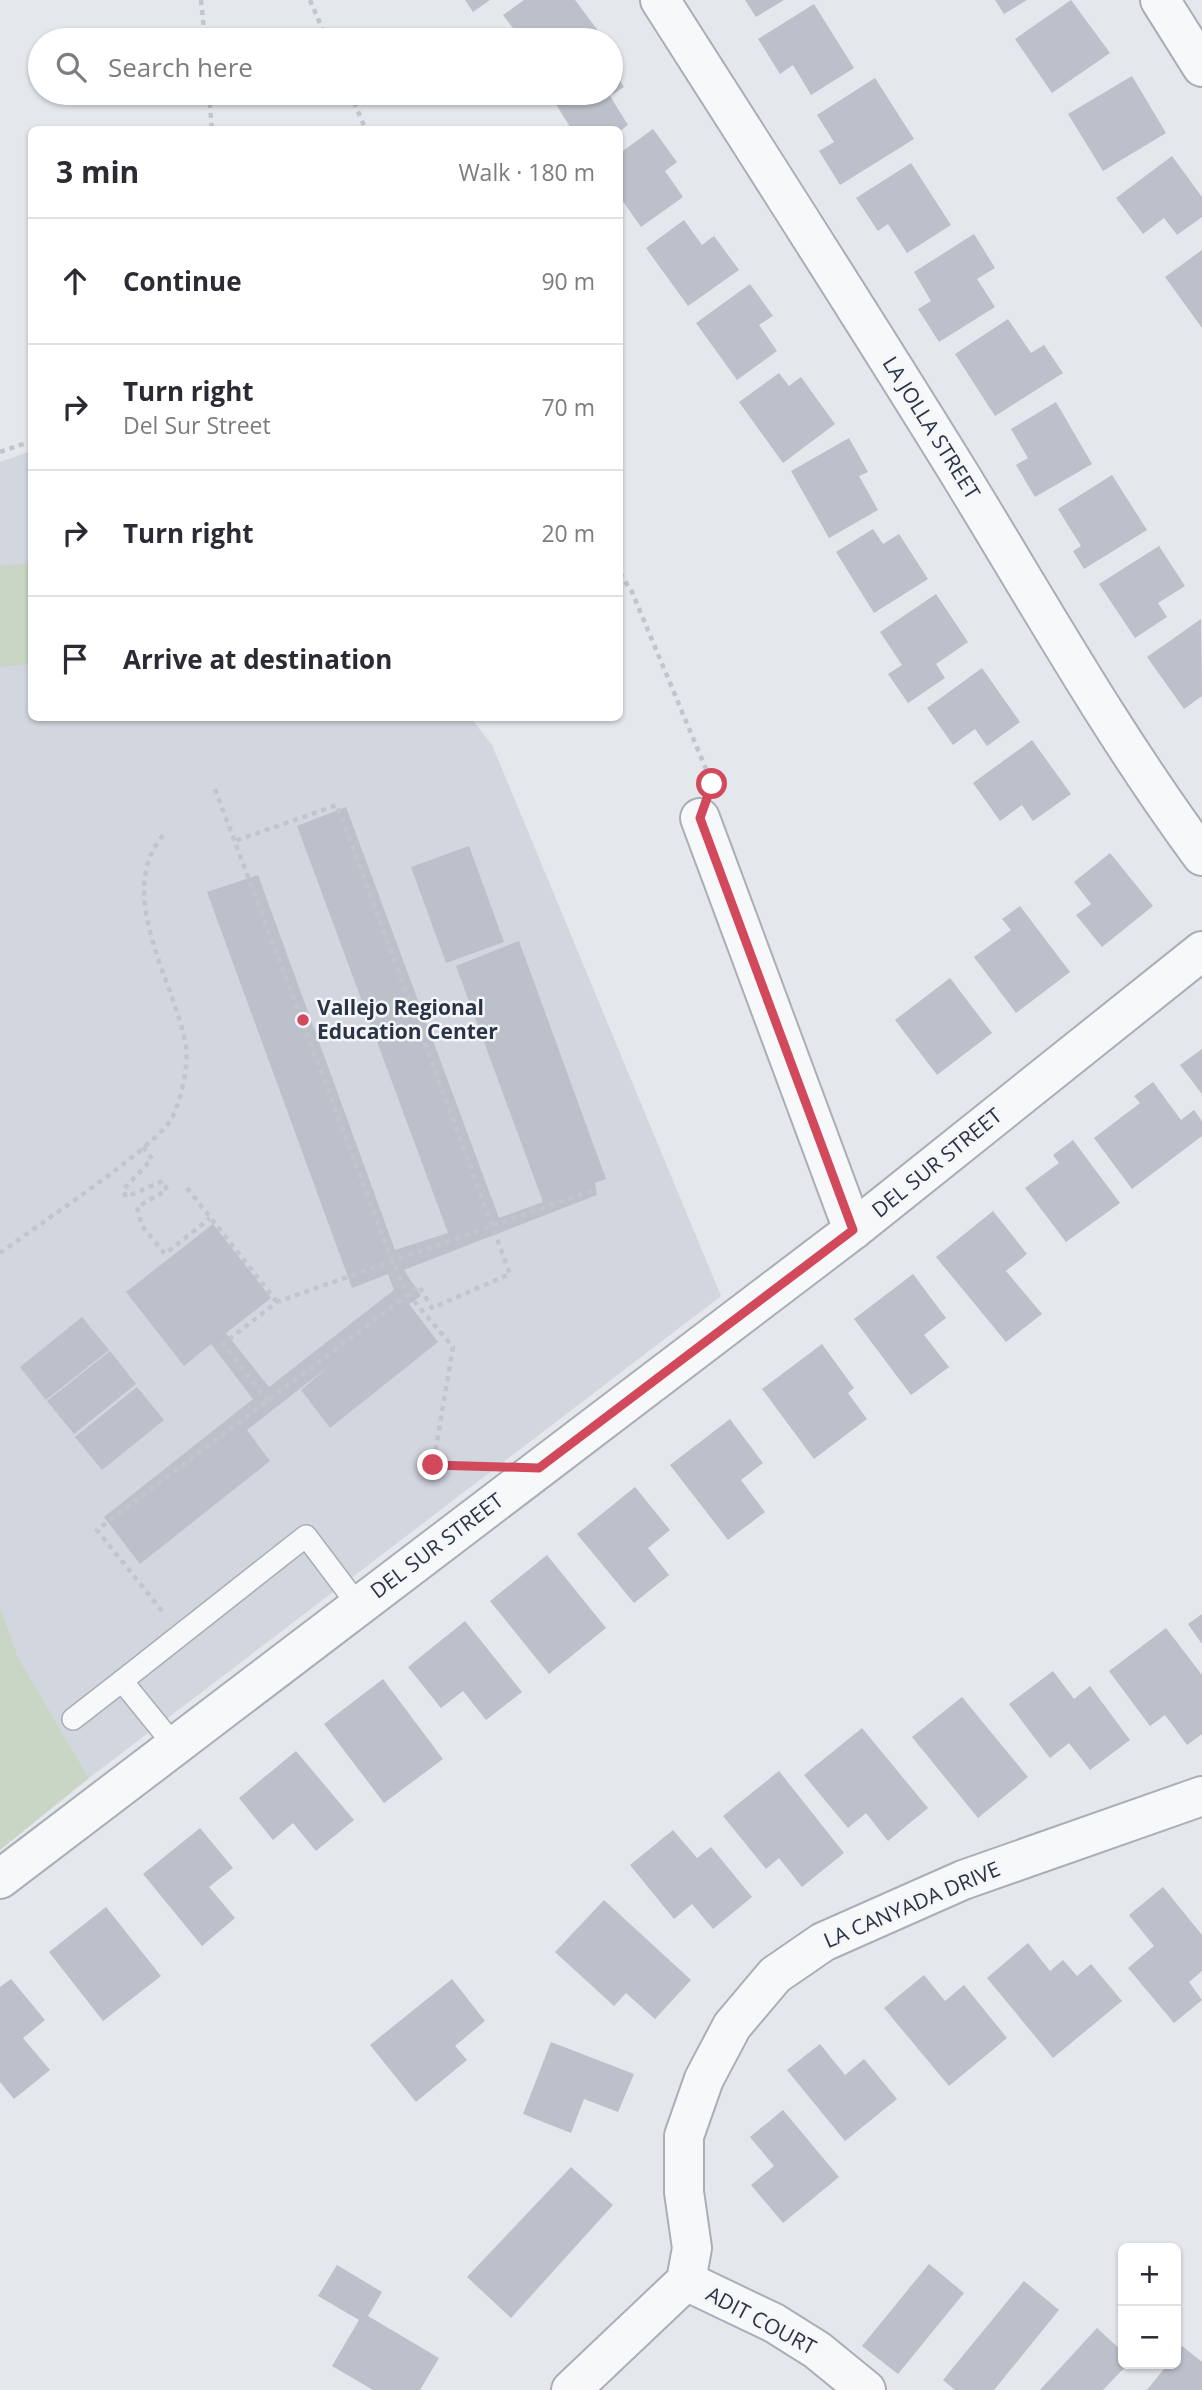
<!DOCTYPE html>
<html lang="en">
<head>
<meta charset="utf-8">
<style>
  body { margin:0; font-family:"Open Sans",sans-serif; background:#f7f7f7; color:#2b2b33 }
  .controls { position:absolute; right:21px; bottom:21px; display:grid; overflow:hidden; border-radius:10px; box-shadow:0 2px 5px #0004 }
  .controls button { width:63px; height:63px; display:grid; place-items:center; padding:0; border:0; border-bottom:2px solid #e1e1e2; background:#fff; color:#2b2b33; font:35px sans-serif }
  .stop { position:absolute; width:21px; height:21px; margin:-16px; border:5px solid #d1495b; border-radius:50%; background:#fff }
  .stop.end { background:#d1495b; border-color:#fff; box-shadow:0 2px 7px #0008 }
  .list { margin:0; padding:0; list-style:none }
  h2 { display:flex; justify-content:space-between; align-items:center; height:91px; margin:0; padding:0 28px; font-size:30px }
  h2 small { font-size:23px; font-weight:400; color:#7c7c81 }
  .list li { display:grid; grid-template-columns:46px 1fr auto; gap:21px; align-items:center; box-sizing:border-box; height:126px; padding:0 28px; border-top:2px solid #e1e1e2 }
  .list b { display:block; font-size:26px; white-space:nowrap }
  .list p { margin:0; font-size:23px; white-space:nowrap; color:#7c7c81 }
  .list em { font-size:23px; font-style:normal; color:#7c7c81 }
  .icon { flex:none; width:38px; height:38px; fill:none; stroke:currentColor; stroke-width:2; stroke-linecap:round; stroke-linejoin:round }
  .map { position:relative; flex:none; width:1202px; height:2390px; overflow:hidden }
  .search { position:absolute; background:#fff; box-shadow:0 2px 5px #0004; left:28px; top:28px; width:595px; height:77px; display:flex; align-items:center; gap:18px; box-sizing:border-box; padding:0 24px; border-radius:38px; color:#7c7c81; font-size:26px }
  .panel { position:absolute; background:#fff; box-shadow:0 2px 5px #0004; left:28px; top:126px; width:595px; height:595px; border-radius:10px }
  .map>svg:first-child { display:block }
  .built { fill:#d2d6de }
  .green { fill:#c9d6c5 }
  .building { fill:#bbc0ca }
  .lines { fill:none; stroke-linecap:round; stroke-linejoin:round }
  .service-casing { stroke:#a9aeb7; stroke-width:24 }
  .minor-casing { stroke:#a9aeb7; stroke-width:42 }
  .path { stroke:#c2c5cb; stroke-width:4.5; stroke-dasharray:5 5; stroke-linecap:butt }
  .service { stroke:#f7f8fa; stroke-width:21 }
  .minor { stroke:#f7f8fa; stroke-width:38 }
  .route { stroke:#d1495b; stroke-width:9 }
  .poi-dot { fill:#d1495b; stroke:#f4f6f9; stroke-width:2.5 }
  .labels { text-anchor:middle; stroke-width:5; stroke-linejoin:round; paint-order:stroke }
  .street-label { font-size:21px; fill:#2b3445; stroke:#f4f6f9 }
  .poi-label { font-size:21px; font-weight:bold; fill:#2b3445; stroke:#f4f6f9; text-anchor:start }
</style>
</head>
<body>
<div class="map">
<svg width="1202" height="2390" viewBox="0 0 1202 2390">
  <rect width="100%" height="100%" fill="#e4e7ec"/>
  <path class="built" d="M31 451 32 718H471L492 745 721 1296 89 1778 18 1657 0 1605V462Z"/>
  <g class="green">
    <path d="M31 563V664L0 667V566Z"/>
    <path d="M0 1605 18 1657 89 1778 0 1850Z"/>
  </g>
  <g class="building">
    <path d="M465 0H490L473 12Z"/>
    <path d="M524 0H575L602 36 596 40H522L503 15Z"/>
    <path d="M745 0H784L756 17Z"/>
    <path d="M995 0H1027L1004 14Z"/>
    <path d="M1071 0 1110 53 1052 93 1015 39Z"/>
    <path d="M814 4 854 68 811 95 793 65 780 74 758 39Z"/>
    <path d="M611 65 624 87 610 96 628 125 620 131 572 130 549 93H611Z"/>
    <path d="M1132 76 1166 133 1103 171 1068 114Z"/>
    <path d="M875 78 914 139 840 185 819 151 834 142 817 115Z"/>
    <path d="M653 129 677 162 665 171 683 197 641 227 620 197V153Z"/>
    <path d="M1172 156 1202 197V217L1177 235 1164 218 1143 234 1116 198Z"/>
    <path d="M911 163 951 225 907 253 888 224 878 231 856 198Z"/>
    <path d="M684 220 702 245 714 236 739 270 688 306 646 248Z"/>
    <path d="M974 234 995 268 977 279 995 307 939 342 918 309 931 301 914 272Z"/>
    <path d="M1202 250V328L1165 277Z"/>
    <path d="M750 284 773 316 759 325 777 351 737 380 696 323Z"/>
    <path d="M1008 319 1031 353 1044 345 1063 373 995 416 955 354Z"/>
    <path d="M779 373 789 386 801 377 835 424 783 463 739 402Z"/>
    <path d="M1056 402 1092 464 1035 497 1016 465 1028 458 1011 429Z"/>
    <path d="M849 438 868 472 859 476 878 510 829 538 791 471Z"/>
    <path d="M1112 475 1147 530 1084 569 1073 551 1081 546 1058 509Z"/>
    <path d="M873 529 883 544 899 534 928 579 874 613 836 552Z"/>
    <path d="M1159 546 1185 586 1158 603 1167 617 1135 638 1099 584Z"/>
    <path d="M936 594 968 642 936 664 945 678 908 703 888 674 902 665 880 632Z"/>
    <path d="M1201 619 1202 696 1184 709 1147 657Z"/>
    <path d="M982 668 1020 722 987 746 975 729 953 745 927 708Z"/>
    <path d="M1032 740 1071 794 1033 821 1022 805 1000 821 973 783Z"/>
    <path d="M346 807 499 1218 543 1202 456 966 519 941 606 1179 595 1183 597 1195 404 1270 421 1296 409 1304 438 1342 330 1428 301 1390 329 1366 247 1430 270 1461 140 1564 104 1517 253 1399 211 1344 184 1366 126 1292 213 1224 271 1298 226 1333 269 1387 394 1290 388 1274 352 1288 207 892 258 875 395 1250 448 1233 297 826Z"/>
    <path d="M469 846 504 942 446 963 411 867Z"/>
    <path d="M1110 853 1153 906 1102 947 1076 915 1091 904 1074 882Z"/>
    <path d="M1020 906 1070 972 1016 1013 974 957 1011 930 1002 919Z"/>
    <path d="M950 978 992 1033 937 1075 895 1020Z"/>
    <path d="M1202 1049V1094L1180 1065Z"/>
    <path d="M1153 1082 1181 1120 1194 1110 1202 1121V1136L1132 1189 1094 1138 1140 1103 1134 1096Z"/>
    <path d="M1073 1140 1120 1203 1066 1242 1025 1188 1059 1163 1053 1155Z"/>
    <path d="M993 1211 1027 1254 1006 1271 1042 1314 1006 1342 936 1257Z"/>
    <path d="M913 1274 946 1318 924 1335 949 1367 911 1395 854 1319Z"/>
    <path d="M82 1317 109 1350 46 1400 20 1367Z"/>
    <path d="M822 1344 854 1388 848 1393 867 1419 814 1459 762 1389Z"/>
    <path d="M110 1351 136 1384 74 1434 47 1401Z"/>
    <path d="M137 1387 164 1420 102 1470 75 1437Z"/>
    <path d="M730 1419 763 1463 741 1480 765 1512 728 1540 670 1465Z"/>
    <path d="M635 1487 670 1530 648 1548 669 1575 634 1603 577 1534Z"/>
    <path d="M547 1555 606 1628 549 1674 490 1601Z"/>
    <path d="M1202 1614V1644L1188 1624Z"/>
    <path d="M465 1621 522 1692 486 1720 463 1691 441 1708 408 1667Z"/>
    <path d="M1166 1628 1202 1675V1734L1187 1745 1165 1715 1150 1726 1109 1671Z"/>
    <path d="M1053 1671 1074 1699 1090 1686 1130 1740 1090 1770 1069 1743 1050 1758 1009 1704Z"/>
    <path d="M383 1679 443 1759 384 1803 324 1724Z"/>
    <path d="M962 1697 1028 1777 978 1818 912 1737Z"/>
    <path d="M862 1728 928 1808 888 1841 866 1813 848 1828 804 1775Z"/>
    <path d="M296 1751 354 1820 316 1851 293 1823 273 1840 239 1798Z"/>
    <path d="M779 1771 844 1853 802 1887 779 1858 766 1869 723 1816Z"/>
    <path d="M200 1828 233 1868 209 1887 235 1918 202 1946 143 1874Z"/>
    <path d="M673 1830 697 1858 711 1847 752 1897 713 1929 692 1904 674 1919 630 1865Z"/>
    <path d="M1163 1887 1202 1935V1971L1189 1982 1202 2000 1174 2023 1128 1968 1154 1946 1129 1915Z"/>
    <path d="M604 1900 691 1980 655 2019 626 1993 614 2006 555 1952Z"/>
    <path d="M106 1907 161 1976 103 2021 49 1952Z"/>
    <path d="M1028 1943 1050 1971 1063 1960 1077 1976 1091 1964 1122 2001 1053 2058 987 1978Z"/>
    <path d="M924 1975 945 2001 964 1985 1007 2038 949 2086 884 2008Z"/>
    <path d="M11 1979 45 2020 23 2038 50 2070 14 2099 0 2082V1987Z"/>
    <path d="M452 1979 485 2021 455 2046 467 2060 416 2102 370 2045Z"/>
    <path d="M551 2042 634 2074 618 2112 584 2099 571 2133 523 2114Z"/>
    <path d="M820 2044 845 2075 864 2059 897 2099 845 2141 787 2070Z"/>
    <path d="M783 2110 839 2177 783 2223 751 2185 774 2166 750 2137Z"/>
    <path d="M571 2167 613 2205 511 2318 467 2277Z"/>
    <path d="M929 2264 964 2293 898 2374 862 2346Z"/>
    <path d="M337 2265 382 2292 368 2316 439 2358 420 2390H373L332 2366 359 2320 318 2296Z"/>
    <path d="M1024 2281 1059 2310 994 2390H955L943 2380Z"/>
    <path d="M1097 2328 1123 2352V2364H1128L1103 2390H1040Z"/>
    <path d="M1182 2346 1202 2362V2390H1147L1168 2364H1176V2354Z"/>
  </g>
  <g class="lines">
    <g class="service-casing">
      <g id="service">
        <path d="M73 1719 122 1681"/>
        <path d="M174 1745 122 1681 306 1536 358 1605"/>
      </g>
    </g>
    <g class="minor-casing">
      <g id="minor">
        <path d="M660 0C760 157 861 314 959 473 1038 602 1112 734 1202 856"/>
        <path d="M1160 0 1202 67"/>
        <path d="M700 818 853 1230"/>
        <path d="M0 1879 853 1230 1202 951"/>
        <path d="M686 2281 774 2323 817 2350 866 2390"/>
        <path d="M571 2390 686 2281 692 2248 684 2192V2136L704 2079 732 2026 775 1975 823 1942 963 1880 1202 1796"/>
      </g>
    </g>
    <g class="path">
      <path d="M201 0 205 40"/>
      <path d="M310 0 327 40"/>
      <path d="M209 93 212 130"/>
      <path d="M350 93 366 130"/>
      <path d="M0 452 32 441"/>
      <path d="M620 573 632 592 711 781"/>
      <path d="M215 789 392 1261 408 1294 453 1347 433 1465 479 1466"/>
      <path d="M143 1147 152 1159 123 1190 126 1197 163 1181 167 1190 137 1207 142 1226 165 1254 210 1218"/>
      <path d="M187 1188 277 1302"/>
      <path d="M0 1253C32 1229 158 1146 172 1118 181 1099 189 1067 186 1046 175 981 112 892 165 833"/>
      <path d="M268 1401 223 1344 277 1302 593 1190"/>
      <path d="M162 1611 97 1530 419 1286 432 1308 510 1274 337 805 235 841"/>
    </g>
    <use href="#service" class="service"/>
    <use href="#minor" class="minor"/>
  </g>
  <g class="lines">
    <path class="route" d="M433 1465 539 1468 853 1230 700 818 712 784"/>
  </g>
  <circle class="poi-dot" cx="303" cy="1020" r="7"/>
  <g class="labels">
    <g class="street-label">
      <text transform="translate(931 428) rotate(58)" y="7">LA JOLLA STREET</text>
      <text transform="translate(937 1163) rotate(-39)" y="7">DEL SUR STREET</text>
      <text transform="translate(437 1546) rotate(-37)" y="7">DEL SUR STREET</text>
      <text transform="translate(912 1905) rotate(-23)" y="7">LA CANYADA DRIVE</text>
      <text transform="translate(761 2321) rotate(28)" y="7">ADIT COURT</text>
    </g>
    <g class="poi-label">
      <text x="317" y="1015">Vallejo Regional<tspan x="317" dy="24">Education Center</tspan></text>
    </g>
  </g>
</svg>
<div class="controls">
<button>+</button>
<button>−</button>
</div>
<div class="stop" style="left:712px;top:784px"></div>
<div class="stop end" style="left:433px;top:1465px"></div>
<div class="search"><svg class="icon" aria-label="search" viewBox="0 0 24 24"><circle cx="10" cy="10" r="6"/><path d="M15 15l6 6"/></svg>Search here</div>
<section class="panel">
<h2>3 min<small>Walk · 180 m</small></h2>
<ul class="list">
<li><svg class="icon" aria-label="ahead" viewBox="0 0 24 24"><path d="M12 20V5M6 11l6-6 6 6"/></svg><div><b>Continue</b></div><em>90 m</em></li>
<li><svg class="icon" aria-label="right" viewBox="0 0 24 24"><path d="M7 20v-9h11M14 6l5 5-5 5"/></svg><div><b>Turn right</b><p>Del Sur Street</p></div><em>70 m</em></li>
<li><svg class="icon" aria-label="right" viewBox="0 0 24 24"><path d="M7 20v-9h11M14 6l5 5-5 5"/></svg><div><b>Turn right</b></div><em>20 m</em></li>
<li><svg class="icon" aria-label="arrive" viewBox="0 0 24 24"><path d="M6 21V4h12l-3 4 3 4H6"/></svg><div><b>Arrive at destination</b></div></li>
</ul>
</section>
</div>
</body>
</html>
